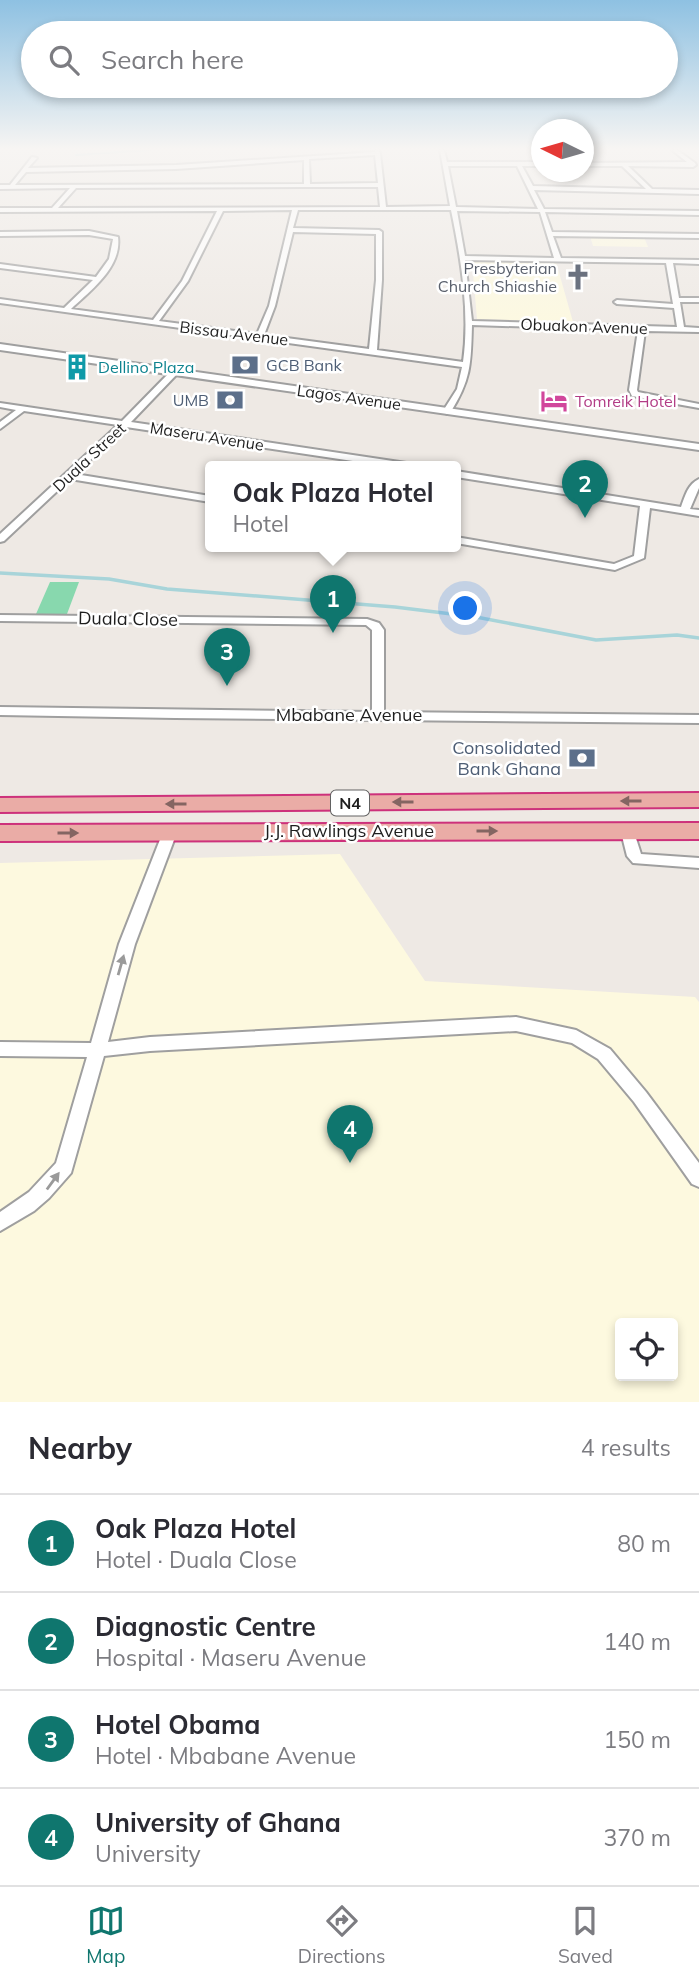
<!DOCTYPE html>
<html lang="en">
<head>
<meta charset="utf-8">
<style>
  body { margin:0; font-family:Mulish,sans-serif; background:#f2f2f3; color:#2b2b33 }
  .controls { position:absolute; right:21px; bottom:21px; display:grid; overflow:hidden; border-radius:7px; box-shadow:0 4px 10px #0003 }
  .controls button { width:63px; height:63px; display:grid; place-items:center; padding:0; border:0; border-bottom:2px solid #e1e1e2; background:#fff; color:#2b2b33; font:35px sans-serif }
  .compass { position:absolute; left:531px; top:119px; width:63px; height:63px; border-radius:50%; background:#fff; box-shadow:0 4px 10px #0003; rotate:275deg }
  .you { position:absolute; left:466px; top:609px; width:24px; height:24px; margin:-18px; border:5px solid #fff; border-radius:50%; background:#1a73e8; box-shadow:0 0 0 10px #1a73e833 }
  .badge { display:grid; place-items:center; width:46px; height:46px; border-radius:50%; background:#0f766e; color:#fff; font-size:23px; font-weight:700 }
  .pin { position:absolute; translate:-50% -58px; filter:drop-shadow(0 2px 4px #0008) }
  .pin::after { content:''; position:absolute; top:37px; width:24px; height:21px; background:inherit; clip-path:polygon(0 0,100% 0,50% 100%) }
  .popup { position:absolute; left:205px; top:461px; width:256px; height:91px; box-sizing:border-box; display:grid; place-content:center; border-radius:7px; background:#fff; filter:drop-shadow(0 2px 5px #0005); font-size:23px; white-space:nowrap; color:#7c7c81 }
  .popup b { font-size:26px; color:#2b2b33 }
  .popup::after { content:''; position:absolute; left:50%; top:100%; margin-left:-14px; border:14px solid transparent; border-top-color:#fff }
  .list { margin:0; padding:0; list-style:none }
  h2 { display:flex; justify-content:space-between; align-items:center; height:91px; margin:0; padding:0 28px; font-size:30px }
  h2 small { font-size:23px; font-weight:400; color:#7c7c81 }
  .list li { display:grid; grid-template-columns:46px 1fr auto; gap:21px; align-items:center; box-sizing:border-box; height:98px; padding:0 28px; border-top:2px solid #e1e1e2 }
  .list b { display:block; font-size:26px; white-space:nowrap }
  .list p { margin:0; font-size:23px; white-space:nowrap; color:#7c7c81 }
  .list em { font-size:23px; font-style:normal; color:#7c7c81 }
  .icon { flex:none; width:38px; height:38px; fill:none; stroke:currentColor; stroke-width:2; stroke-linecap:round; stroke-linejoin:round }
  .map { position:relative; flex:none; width:699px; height:1402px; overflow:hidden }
  .search { position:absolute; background:#fff; box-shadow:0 4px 10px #0003; left:21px; right:21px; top:21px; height:77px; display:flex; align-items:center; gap:18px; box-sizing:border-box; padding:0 24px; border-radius:38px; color:#7c7c81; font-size:26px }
  .sheet { height:483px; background:#fff }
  nav { display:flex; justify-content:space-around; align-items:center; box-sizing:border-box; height:98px; border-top:2px solid #e1e1e2; background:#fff; font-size:19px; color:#7c7c81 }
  nav a { display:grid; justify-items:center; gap:4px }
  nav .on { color:#0f766e }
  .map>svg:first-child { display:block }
  .education { fill:#fdf9df; fill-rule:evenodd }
  .pitch { fill:#88d8ae }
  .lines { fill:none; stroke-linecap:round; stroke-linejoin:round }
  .stream-far1 { stroke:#a8d4d9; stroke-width:2 }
  .stream { stroke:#a8d4d9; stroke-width:3.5 }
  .minor-casing { stroke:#9f9f9f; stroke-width:4 }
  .tertiary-casing { stroke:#9f9f9f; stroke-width:4 }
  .trunk-casing { stroke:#cd317b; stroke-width:4 }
  .minor { fill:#fff; fill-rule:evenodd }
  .tertiary { fill:#fff; fill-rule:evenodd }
  .trunk { fill:#eaaca6; fill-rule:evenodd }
  .oneway { fill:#846562 }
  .oneway2 { fill:#9a9a9a }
  .labels { text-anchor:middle; stroke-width:5; stroke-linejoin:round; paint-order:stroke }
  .far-worship-label { font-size:16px; fill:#5b616d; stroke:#fff; text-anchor:end }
  .far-street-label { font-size:16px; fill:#1e1e1e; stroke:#fff }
  .far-service-label { font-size:16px; fill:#4e5e75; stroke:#fff; text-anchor:start }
  .far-culture-label { font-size:16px; fill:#0d838f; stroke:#fff; text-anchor:start }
  .far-hotel-label { font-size:16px; fill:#b23c85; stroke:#fff; text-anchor:start }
  .shield { fill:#fff; stroke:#626262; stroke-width:2 }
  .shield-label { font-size:16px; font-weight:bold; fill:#1e1e1e }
  .street-label { font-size:18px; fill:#1e1e1e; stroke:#fff }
  .service-label { font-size:18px; fill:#4e5e75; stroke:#fff; text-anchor:end }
</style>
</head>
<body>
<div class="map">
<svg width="699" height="1402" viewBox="0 0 699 1402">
  <rect width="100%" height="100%" fill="#eee9e4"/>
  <g class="education">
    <path d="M590 236 644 237 648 247 593 246Z"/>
    <path d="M472 261 556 262 573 322 477 319Z"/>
    <path d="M340 854 425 981 695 997 699 1002V1402H0V863ZM620 1323H673V1376H620Z"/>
  </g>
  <path class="pitch" d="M50 582H79L67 614H36Z"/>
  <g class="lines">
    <path class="stream-far1" d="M76 155 151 150"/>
    <path class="stream" d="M0 573 109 579 167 589 395 607 476 617 596 640 677 635 699 638"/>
    <g class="minor-casing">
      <g id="minor">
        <path d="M375 150H379L380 153 386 207 450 206 440 150H444L447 162H542V166H522L533 186 646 189 622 166H584V163L687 162 672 150H677L695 163 696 165 693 167 628 166 652 189 699 190V194L534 190 544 209 699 211V215L545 212 552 232 699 234V238L553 236 561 258 699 260V264L673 263 679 298H699V302H680L684 327 699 328V332L645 331 637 390 638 392 699 404V408L632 396 629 390 638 330 472 325C471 364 471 380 450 413L447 414 443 411 457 389 462 367 0 303V299L64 308 93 280 0 268V264L96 277 109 259 113 239 89 235 0 236V232L89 231 118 237C122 267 91 290 71 309L153 320 182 281 217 211 0 212V208H52L70 188 0 189V185H10L32 157 37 158 28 168 176 165 375 152ZM375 155 378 183 310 184 309 159ZM304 160V184L15 185 26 172 176 169ZM448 166H517L538 209 456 207ZM305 187H378L380 207 58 208 76 188ZM292 210 269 306 257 334 159 321 188 281 223 211ZM298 210H451C461 259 470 312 463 362L377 350 382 280V232L379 230 293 228ZM457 211 540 212 554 258 465 256ZM293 232 376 234V280L369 349 264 335 275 306ZM465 260 666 263 673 304 617 300 614 302 617 304 674 308 677 327 472 321Z"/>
        <path d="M171 371 178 373 131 422 413 464 417 467H393L126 427 75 474 210 496V502L70 479 4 541 0 542V534L118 425 24 411 0 429V422L16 410 0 407V403L122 421Z"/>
        <path d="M456 471 681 507C685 496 688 484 699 479V488L690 509 699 510V516L650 508 644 558 615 570 456 543V537L614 564 634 556 640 506 456 477Z"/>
        <path d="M0 615 367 619 379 623 384 630V712L699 715V723L175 718 0 715V707L372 712V630L366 625 0 621Z"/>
        <path d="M170 827 175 829 177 832 135 944 108 1042 150 1037 516 1017 576 1030 610 1049 646 1092 699 1163V1187L692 1184 634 1102 598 1059 572 1043 516 1031 150 1051 104 1056 71 1173 49 1198 34 1211 0 1231V1212L29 1192 56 1163 87 1057 0 1056V1042L91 1043 119 944 163 832 165 829Z"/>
        <path d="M628 827 633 829 641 854 699 858V868L633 863 627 856 621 832 623 829Z"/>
      </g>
    </g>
    <g class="tertiary-casing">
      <path id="tertiary" d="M0 344 699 444V450L0 350Z"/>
    </g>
    <g class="trunk-casing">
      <g id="trunk">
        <path d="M699 793V807L0 812V798Z"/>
        <path d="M699 823V839L0 841V825Z"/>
      </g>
    </g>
    <use href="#minor" class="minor"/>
    <use href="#tertiary" class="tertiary"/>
    <use href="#trunk" class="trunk"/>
  </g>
  <defs><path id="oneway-solid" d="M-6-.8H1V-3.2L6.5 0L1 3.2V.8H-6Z" transform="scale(1.75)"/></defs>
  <g class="oneway">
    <use href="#oneway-solid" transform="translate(631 801) rotate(180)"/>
    <use href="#oneway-solid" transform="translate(403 802) rotate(180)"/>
    <use href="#oneway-solid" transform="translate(176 804) rotate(180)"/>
    <use href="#oneway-solid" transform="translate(487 831)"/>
    <use href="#oneway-solid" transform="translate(68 833)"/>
  </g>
  <g class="oneway2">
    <use href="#oneway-solid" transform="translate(121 965) rotate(-74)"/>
    <use href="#oneway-solid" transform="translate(53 1181) rotate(-54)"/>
  </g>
  <linearGradient id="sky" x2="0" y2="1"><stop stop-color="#8ec1e2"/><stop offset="0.43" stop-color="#f7f5f3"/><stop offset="1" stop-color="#f7f5f3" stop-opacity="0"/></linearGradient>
  <rect width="699" height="346" fill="url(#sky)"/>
  <defs>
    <g id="church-bare" transform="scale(2.1)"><path d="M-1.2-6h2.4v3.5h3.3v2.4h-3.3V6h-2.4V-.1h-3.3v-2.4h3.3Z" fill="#6b7280" stroke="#fff" stroke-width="2.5" paint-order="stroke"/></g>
    <g id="bank-bare" transform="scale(2.1)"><path d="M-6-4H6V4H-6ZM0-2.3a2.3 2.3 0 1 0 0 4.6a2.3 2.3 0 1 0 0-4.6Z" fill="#5c6f8a" stroke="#fff" stroke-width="2.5" paint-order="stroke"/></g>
    <g id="building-bare" transform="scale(2.1)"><path d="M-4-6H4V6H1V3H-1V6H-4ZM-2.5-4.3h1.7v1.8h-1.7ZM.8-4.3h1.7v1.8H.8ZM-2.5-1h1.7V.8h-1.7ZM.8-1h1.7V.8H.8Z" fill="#0f9aa8" stroke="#fff" stroke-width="2.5" paint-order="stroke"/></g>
    <g id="hotel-bare" transform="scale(2.1)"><path d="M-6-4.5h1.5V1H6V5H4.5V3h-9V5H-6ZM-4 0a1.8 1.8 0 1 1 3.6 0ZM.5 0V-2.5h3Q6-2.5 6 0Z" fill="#d1479c" stroke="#fff" stroke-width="2.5" paint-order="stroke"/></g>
  </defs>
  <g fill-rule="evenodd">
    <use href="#church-bare" x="578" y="277"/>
    <use href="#bank-bare" x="245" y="365"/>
    <use href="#building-bare" x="77" y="367"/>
    <use href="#bank-bare" x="230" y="400"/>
    <use href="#hotel-bare" x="554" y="401"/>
    <use href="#bank-bare" x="582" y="758"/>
  </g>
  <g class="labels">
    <g class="far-worship-label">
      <text x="557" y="274">Presbyterian<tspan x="557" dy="18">Church Shiashie</tspan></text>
    </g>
    <g class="far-street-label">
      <text transform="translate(584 326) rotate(2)" y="6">Obuakon Avenue</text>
      <text transform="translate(234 333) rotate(7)" y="6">Bissau Avenue</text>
      <text transform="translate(349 397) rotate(8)" y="6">Lagos Avenue</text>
      <text transform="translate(207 436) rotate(9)" y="6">Maseru Avenue</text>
      <text transform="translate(89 457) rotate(-43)" y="6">Duala Street</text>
    </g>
    <g class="far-service-label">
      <text x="266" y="371">GCB Bank</text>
      <text x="209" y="406" text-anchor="end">UMB</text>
    </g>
    <g class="far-culture-label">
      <text x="98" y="373">Dellino Plaza</text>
    </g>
    <g class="far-hotel-label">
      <text x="575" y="407">Tomreik Hotel</text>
    </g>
    <rect class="shield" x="331" y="790.5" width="38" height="25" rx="5"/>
    <g class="shield-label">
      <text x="350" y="809">N4</text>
    </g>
    <g class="street-label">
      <text transform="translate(128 619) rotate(1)" y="6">Duala Close</text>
      <text x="349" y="721">Mbabane Avenue</text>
      <text x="349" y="837">J.J. Rawlings Avenue</text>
    </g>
    <g class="service-label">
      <text x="561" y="754">Consolidated<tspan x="561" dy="21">Bank Ghana</tspan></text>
    </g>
  </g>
</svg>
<div class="controls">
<button><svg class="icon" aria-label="locate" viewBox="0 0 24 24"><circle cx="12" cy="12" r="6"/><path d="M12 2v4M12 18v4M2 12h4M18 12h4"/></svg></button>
</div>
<svg class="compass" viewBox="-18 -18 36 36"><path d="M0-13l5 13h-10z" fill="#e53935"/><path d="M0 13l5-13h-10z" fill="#7c7c81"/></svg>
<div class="you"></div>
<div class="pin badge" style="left:333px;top:633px">1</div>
<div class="popup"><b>Oak Plaza Hotel</b>Hotel</div>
<div class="pin badge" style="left:585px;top:518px">2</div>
<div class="pin badge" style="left:227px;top:686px">3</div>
<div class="pin badge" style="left:350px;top:1163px">4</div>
<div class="search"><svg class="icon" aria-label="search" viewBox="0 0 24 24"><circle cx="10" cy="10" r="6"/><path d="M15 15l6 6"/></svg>Search here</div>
</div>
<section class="sheet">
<h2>Nearby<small>4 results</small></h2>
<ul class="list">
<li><span class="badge">1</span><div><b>Oak Plaza Hotel</b><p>Hotel · Duala Close</p></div><em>80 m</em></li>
<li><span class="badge">2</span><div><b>Diagnostic Centre</b><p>Hospital · Maseru Avenue</p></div><em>140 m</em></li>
<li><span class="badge">3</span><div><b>Hotel Obama</b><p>Hotel · Mbabane Avenue</p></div><em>150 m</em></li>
<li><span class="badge">4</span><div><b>University of Ghana</b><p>University</p></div><em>370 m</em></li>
</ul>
</section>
<nav>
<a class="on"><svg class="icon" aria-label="map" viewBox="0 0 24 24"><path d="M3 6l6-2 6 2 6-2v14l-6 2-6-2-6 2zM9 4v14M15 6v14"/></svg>Map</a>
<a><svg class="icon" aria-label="directions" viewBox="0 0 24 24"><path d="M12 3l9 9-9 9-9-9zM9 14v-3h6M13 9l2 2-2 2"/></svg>Directions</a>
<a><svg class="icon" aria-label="saved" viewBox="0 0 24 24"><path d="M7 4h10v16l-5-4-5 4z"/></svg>Saved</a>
</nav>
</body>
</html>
